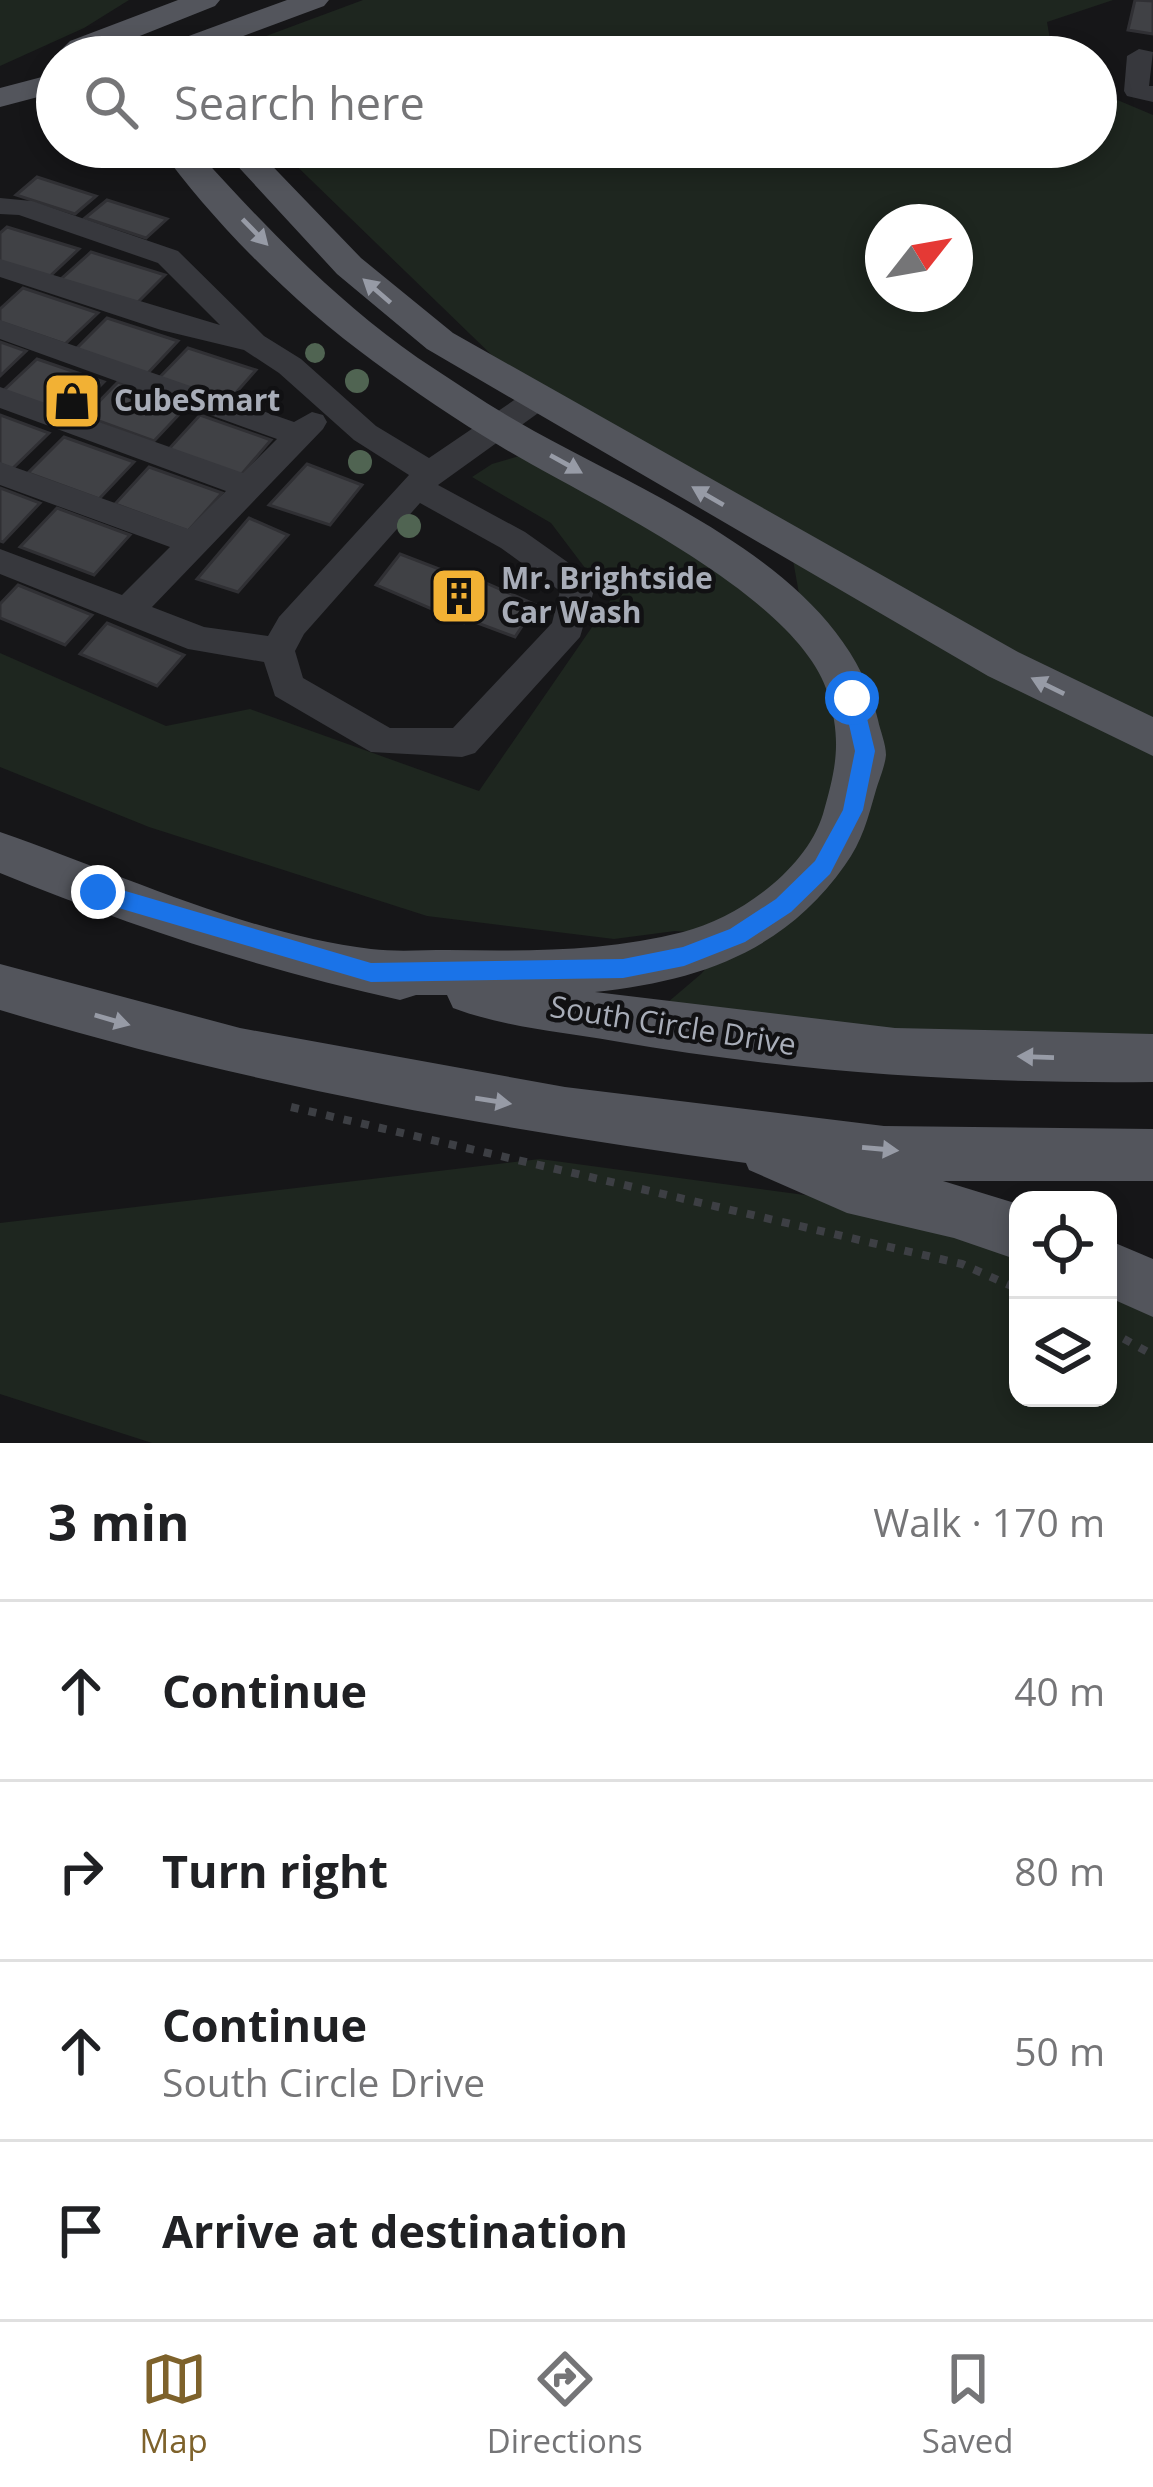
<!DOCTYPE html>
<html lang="en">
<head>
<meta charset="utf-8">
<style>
  body { margin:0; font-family:"Open Sans",sans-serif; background:#f2f2f2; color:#202124 }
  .controls { position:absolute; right:36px; bottom:36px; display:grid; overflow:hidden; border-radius:24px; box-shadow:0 6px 18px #0003 }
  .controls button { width:108px; height:108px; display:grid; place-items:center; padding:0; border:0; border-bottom:3px solid #e0e0e0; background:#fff; color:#202124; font:60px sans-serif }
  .compass { position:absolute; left:865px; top:204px; width:108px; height:108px; border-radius:50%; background:#fff; box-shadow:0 6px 18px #0003; rotate:59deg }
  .stop { position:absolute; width:36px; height:36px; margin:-27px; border:9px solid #1a73e8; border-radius:50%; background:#fff }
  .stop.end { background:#1a73e8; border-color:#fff; box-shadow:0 3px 12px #0008 }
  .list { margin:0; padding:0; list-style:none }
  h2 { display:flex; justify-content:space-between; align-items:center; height:156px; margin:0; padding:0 48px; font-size:51px }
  h2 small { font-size:39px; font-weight:400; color:#757577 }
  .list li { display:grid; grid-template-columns:78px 1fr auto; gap:36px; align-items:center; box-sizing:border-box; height:180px; padding:0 48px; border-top:3px solid #e0e0e0 }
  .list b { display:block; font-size:45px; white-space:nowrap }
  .list p { margin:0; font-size:39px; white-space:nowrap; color:#757577 }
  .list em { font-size:39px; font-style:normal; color:#757577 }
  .icon { flex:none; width:66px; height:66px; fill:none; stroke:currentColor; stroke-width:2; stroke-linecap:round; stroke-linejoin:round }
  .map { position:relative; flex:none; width:1153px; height:1443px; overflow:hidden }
  .search { position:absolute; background:#fff; box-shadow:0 6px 18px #0003; left:36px; right:36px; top:36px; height:132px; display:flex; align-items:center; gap:30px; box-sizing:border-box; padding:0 42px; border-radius:66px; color:#757577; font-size:45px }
  .sheet { height:876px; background:#fff }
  nav { display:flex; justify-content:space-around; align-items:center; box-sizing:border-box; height:168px; border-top:3px solid #e0e0e0; background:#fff; font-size:33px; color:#757577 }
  nav a { display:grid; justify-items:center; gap:6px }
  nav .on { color:#7e622b }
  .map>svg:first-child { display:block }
  .green { fill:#1e261f; fill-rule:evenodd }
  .building { fill:#404145; stroke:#303034; stroke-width:3 }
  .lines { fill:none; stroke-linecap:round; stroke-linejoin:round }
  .path { stroke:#3d3f44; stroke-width:8; stroke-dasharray:8 10; stroke-linecap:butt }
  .minor { fill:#37383d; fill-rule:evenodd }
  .major { fill:#53555c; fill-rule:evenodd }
  .tree { fill:#506452 }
  .oneway { fill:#979ba6 }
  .route { fill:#1a73e8 }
  .labels { text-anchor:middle; stroke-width:9; stroke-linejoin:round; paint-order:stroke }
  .poi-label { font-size:30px; font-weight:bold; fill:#a8adb8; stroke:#111113; text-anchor:start }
  .street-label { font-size:30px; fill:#a8adb8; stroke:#111113 }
</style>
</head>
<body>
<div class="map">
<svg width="1153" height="1443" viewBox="0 0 1153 1443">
  <rect width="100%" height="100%" fill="#161618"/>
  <g class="green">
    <path d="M0 0H129L84 28 0 66Z"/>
    <path d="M363 0H1113L1047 22 1053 57H210Z"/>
    <path d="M1096 91 1153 115V1046L640 1026 701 974 736 935 675 931 614 939 427 916 149 827 0 767V653L166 726 250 709 479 791 610 601 551 523 472 477 492 464 540 450 804 622 790 543 537 399 277 147H1096ZM883 222H955V294H883Z"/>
    <path d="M540 1159 923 1211 1018 1235V1398H1108V1268L1153 1288V1443H152L0 1394V1223Z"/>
  </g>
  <g class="building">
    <path d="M1135 0 1153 1V34L1128 30Z"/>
    <path d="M37 177 96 196 75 214 16 195Z"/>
    <path d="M107 200 167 219 146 238 85 218Z"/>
    <path d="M7 227 79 249 48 278 0 263V233Z"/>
    <path d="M91 252 165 275 135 305 60 280Z"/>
    <path d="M23 288 98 313 65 344 0 322V309Z"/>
    <path d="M107 318 178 341 147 374 76 349Z"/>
    <path d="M0 342 26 351 0 376Z"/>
    <path d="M188 348 256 370 226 404 157 380Z"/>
    <path d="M37 359 104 382 70 416 2 392Z"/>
    <path d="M118 382 187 406 154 441 85 416Z"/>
    <path d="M0 415 49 433 12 469 0 464Z"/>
    <path d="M200 415 271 440 240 476 168 450Z"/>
    <path d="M64 437 134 462 99 499 28 473Z"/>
    <path d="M307 464 362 485 330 525 269 505Z"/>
    <path d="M149 467 222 493 188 531 115 504Z"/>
    <path d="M0 488 40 503 3 542 0 541Z"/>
    <path d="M57 508 130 535 94 575 20 547Z"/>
    <path d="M249 518 288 535 238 592 197 579Z"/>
    <path d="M400 554 465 579 468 575 536 605 515 637 467 619 464 623 376 585Z"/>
    <path d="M18 585 92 615 65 645 0 618V604Z"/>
    <path d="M107 623 184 655 157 686 80 654Z"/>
  </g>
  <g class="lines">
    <g class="path">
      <path d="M291 1107 962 1264 1018 1289"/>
      <path d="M1108 1330 1153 1355"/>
    </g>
    <g class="minor">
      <path d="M1139 49 1153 52 1149 86H1153V102L1127 96 1124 91 1127 56Z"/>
      <path d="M0 198 32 201 178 251 264 336 301 359 376 426 429 458 526 392H548L552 399 548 406 438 485 525 532 590 578 595 587 580 637 475 753 462 757 371 752 275 696 264 662 188 649 0 574V549L122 595 170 547 0 485V462L188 529 226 491 0 408V387L243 473 277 439 0 339V320L294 422 312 412 323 415 327 422 323 429 152 607 204 627 268 636 279 617 409 475 354 440 279 373 244 350 161 330 0 277V259L220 325 158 263 19 215 0 214ZM420 503 501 548 560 591 552 623 453 728H390L303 678 295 651 304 634Z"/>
    </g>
    <g class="major">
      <path d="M178 0H220L215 6 87 57H57V62L54 57 70 41Z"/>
      <path d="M287 0H329L324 6 187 57H144L148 51Z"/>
      <path d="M57 73V92L0 107V88Z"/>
      <path d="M159 147H193C263 224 332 298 418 358 456 383 494 409 534 431 653 497 846 573 878 720 880 730 886 744 886 755 885 766 879 780 876 790 868 818 862 842 845 865 784 952 698 981 595 992L895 1028 1153 1034V1082C972 1084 793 1072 614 1041 561 1032 504 1027 453 1008L447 995H416L400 1000C263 970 130 926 0 873V832C115 872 250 935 371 949 396 952 422 950 447 950 526 951 606 952 683 932 738 918 806 870 823 814 836 768 842 742 828 694 798 594 586 498 500 446 456 420 414 391 373 361 297 306 214 224 159 147Z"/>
      <path d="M220 147H254L361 258 453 333 1018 652 1153 717V756L988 676 427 349 337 274Z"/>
      <path d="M0 964 240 1028 565 1087 884 1126 1153 1129V1181H943L1018 1204V1260L954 1238 847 1213 749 1170 746 1163C493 1129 244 1084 0 1010Z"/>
      <path d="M1108 1240 1153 1259V1317L1108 1297Z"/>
    </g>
  </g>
  <g class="tree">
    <circle cx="315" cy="353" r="10"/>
    <circle cx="357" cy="381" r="12"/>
    <circle cx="360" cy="462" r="12"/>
    <circle cx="409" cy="526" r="12"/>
  </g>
  <defs><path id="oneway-solid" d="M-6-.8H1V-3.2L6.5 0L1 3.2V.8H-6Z" transform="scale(3)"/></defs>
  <g class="oneway">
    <use href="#oneway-solid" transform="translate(255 232) rotate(46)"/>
    <use href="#oneway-solid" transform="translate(377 291) rotate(-139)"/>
    <use href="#oneway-solid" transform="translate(566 464) rotate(29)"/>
    <use href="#oneway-solid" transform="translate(708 496) rotate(-150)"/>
    <use href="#oneway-solid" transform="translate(1048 686) rotate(-154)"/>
    <use href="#oneway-solid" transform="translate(112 1020) rotate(16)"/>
    <use href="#oneway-solid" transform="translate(1036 1057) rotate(-178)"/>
    <use href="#oneway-solid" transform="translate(493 1101) rotate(9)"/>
    <use href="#oneway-solid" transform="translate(880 1149) rotate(5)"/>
  </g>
  <path class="route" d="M852 690 862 698 875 751 863 810 830 874 791 912 745 942 684 966 623 978 371 982 98 902 87 892 98 883 371 963 623 959 683 947 730 929 776 899 815 861 843 810 855 751 843 698Z"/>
  <defs>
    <g id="shop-square" transform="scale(3)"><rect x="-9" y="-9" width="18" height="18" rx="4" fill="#f2b134" stroke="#111113"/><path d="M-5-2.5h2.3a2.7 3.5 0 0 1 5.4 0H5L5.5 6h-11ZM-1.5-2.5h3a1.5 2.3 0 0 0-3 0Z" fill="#111"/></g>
    <g id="building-square" transform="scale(3)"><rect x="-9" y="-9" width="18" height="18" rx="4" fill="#f2b134" stroke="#111113"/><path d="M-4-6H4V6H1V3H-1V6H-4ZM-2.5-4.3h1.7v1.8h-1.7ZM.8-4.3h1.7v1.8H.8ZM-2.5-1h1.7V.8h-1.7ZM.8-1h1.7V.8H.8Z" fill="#111"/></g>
  </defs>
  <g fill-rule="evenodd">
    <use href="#shop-square" x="72" y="401"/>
    <use href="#building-square" x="459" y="596"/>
  </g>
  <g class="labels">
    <g class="poi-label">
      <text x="114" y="411">CubeSmart</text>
      <text x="501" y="589">Mr. Brightside<tspan x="501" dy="34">Car Wash</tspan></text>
    </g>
    <g class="street-label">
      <text transform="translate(673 1026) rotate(9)" y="10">South Circle Drive</text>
    </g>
  </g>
</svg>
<div class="controls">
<button><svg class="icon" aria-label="locate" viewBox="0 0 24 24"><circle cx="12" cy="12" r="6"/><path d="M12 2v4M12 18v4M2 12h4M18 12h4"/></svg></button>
<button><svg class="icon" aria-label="layers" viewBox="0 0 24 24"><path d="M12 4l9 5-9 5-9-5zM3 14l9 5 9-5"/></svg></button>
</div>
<svg class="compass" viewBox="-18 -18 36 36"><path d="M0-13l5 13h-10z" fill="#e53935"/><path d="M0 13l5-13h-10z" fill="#757577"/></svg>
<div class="stop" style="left:852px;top:698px"></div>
<div class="stop end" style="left:98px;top:892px"></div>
<div class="search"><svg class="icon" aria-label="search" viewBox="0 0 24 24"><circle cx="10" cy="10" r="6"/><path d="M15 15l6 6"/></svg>Search here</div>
</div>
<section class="sheet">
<h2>3 min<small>Walk · 170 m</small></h2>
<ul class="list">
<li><svg class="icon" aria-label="ahead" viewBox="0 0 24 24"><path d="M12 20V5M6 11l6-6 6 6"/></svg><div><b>Continue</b></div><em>40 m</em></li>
<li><svg class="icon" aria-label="right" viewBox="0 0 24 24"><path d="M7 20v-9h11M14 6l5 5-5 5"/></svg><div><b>Turn right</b></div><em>80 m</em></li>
<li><svg class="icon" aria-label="ahead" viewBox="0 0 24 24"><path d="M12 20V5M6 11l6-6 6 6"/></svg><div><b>Continue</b><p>South Circle Drive</p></div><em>50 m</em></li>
<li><svg class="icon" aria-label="arrive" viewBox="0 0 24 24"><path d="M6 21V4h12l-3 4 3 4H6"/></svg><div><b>Arrive at destination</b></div></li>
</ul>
</section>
<nav>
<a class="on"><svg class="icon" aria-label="map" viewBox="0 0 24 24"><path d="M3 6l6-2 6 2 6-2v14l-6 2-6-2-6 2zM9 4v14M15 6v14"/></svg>Map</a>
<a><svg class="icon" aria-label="directions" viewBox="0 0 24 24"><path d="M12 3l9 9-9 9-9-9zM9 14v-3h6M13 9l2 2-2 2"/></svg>Directions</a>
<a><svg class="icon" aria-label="saved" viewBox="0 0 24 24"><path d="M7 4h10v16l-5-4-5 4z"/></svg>Saved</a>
</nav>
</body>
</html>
